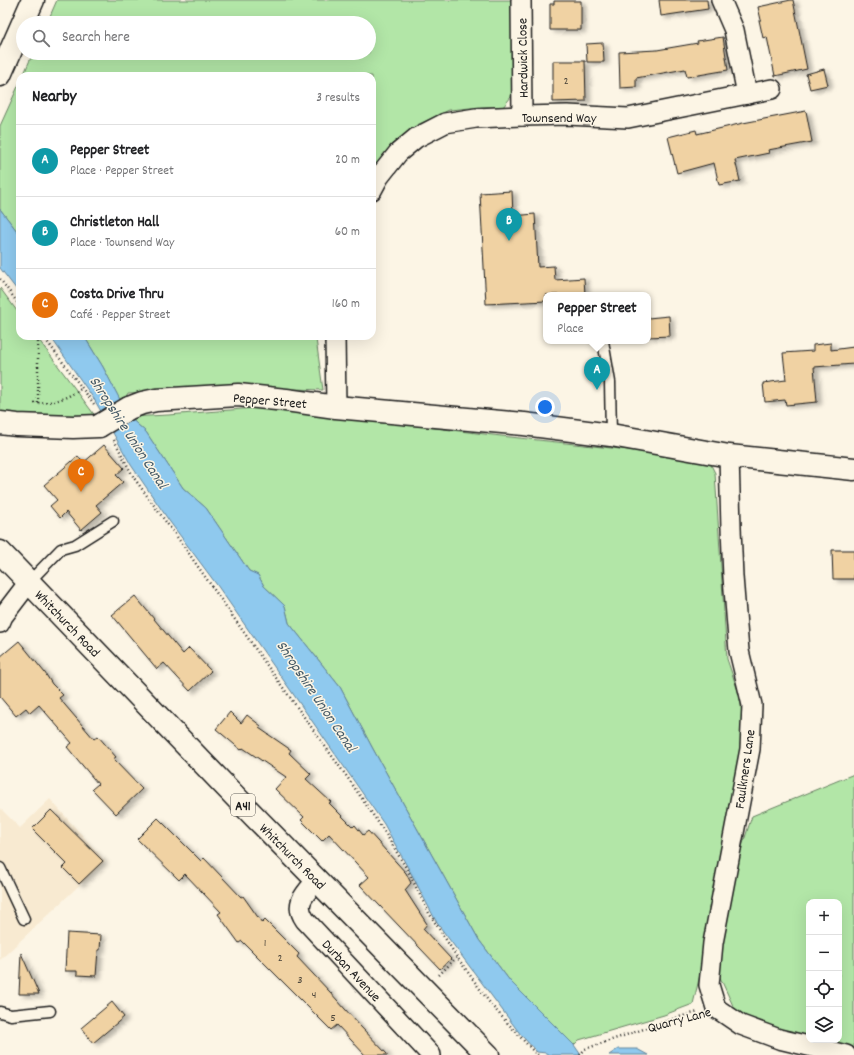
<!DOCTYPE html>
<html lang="en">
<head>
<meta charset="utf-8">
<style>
  body { margin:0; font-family:Dekko,sans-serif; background:#f2f2f2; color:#202124 }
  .controls { position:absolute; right:12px; bottom:12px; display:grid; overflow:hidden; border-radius:8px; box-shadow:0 4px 16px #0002 }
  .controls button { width:36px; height:36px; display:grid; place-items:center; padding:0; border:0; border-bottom:1px solid #e0e0e0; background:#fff; color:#202124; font:20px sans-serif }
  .you { position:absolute; left:545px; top:407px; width:14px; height:14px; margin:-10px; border:3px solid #fff; border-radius:50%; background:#1a73e8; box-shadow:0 0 0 6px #1a73e833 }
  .badge { display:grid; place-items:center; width:26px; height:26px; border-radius:50%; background:#d1495b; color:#fff; font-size:13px; font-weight:700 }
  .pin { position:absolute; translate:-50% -33px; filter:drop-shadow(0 1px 2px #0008) }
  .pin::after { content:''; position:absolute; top:21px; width:14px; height:12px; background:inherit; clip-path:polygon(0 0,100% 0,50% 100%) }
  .popup { position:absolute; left:543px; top:292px; width:108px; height:52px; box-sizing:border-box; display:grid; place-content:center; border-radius:8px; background:#fff; filter:drop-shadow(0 1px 3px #0005); font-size:13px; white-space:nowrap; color:#757577 }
  .popup b { font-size:15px; color:#202124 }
  .popup::after { content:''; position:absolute; left:50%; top:100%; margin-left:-8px; border:8px solid transparent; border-top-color:#fff }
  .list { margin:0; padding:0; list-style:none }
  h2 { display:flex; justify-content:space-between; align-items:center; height:52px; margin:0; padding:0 16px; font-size:17px }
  h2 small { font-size:13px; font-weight:400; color:#757577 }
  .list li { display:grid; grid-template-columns:26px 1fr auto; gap:12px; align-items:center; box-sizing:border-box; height:72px; padding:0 16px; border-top:1px solid #e0e0e0 }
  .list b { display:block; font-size:15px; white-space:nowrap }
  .list p { margin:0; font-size:13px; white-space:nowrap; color:#757577 }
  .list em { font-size:13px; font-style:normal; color:#757577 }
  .icon { flex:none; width:22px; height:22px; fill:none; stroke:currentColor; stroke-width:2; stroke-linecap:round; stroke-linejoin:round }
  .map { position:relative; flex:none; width:854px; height:1055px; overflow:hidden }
  .search { position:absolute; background:#fff; box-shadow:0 4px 16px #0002; left:16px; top:16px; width:360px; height:44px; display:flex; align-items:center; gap:10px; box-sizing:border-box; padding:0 14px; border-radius:22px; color:#757577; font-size:15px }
  .panel { position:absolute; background:#fff; box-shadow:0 4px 16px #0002; left:16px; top:72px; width:360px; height:268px; border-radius:12px }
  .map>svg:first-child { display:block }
  .built { fill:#f8ead1 }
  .green { fill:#b2e6a7; stroke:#678162 }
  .water { fill:#8fc9ee; stroke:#61849a }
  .building { fill:#f0d2a3; stroke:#1c1c1c; filter:url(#shadow) }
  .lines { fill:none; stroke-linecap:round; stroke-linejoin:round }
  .lane-casing { stroke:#1c1c1c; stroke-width:13 }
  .street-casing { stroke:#1c1c1c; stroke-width:22 }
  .secondary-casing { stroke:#1c1c1c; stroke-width:25 }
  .highway-casing { stroke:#1c1c1c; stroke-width:25 }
  .path { stroke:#1c1c1c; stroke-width:2.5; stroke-dasharray:1 3; stroke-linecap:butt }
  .lane { stroke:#fcf5e5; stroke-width:10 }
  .street { stroke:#fcf5e5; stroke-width:19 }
  .secondary { stroke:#fcf5e5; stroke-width:22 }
  .highway { stroke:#fcf5e5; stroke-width:22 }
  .secondary-bridge-casing { stroke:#1c1c1c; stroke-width:25; stroke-linecap:butt }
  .secondary-bridge { stroke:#fcf5e5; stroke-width:22 }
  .labels { text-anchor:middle; stroke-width:3; stroke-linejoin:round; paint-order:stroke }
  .number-label { font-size:12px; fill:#514a3e }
  .shield { fill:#fcf5e5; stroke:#5f5d58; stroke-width:1 }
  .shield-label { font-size:13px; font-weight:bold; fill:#1c1c1c }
  .street-label { font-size:14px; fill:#1c1c1c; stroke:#fcf5e5 }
  .water-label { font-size:15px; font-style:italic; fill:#445966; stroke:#fcf5e5 }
</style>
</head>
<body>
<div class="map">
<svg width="854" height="1055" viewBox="0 0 854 1055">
  <defs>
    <filter id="shadow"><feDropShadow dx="4.5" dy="2.5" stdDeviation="2" flood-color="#0004"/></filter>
  </defs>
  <rect width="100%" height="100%" fill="#fcf5e5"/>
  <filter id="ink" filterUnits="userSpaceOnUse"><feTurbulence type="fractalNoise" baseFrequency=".025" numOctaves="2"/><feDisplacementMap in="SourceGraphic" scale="8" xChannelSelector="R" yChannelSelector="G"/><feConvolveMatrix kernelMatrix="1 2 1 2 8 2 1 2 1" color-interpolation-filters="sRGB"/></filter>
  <g filter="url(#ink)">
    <path class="built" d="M50 799 105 861 0 960V808L20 828Z"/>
    <g class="green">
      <path d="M57 0H515L514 82 511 97 503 107H481L449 110 417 125 392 144 372 172V76H23L33 53H369V23H47Z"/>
      <path d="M20 82V235L0 209V126Z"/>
      <path d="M0 288 20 315V336H36L96 417 0 413Z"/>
      <path d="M84 336H324V338L316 339 323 390C258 387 193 390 128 393L122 404 103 367Z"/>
      <path d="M255 408 336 416 501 436 657 453 710 463 715 473 727 659 740 697 742 714V747L699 979 693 1004 664 1015 579 1040 574 1045 510 981 479 940 373 749 340 687 289 623 285 606 264 586 258 575 249 571 206 508 183 488 146 432 129 417 168 415Z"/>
      <path d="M854 774V1050L813 1040H839V902H809V1039L751 1020 734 1008 718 973 722 937 740 853 752 816Z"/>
    </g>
    <g class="water">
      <path d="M0 209 20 235V294L0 268Z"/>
      <path d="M50 336H84L103 367 129 417 146 432 183 488 206 508 249 571 258 575 264 586 285 606 289 623 340 687 373 749 479 940 510 981 574 1045 581 1055H549L546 1053 537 1052 521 1035 437 923 413 877 384 824 217 585 170 522 131 465 94 399Z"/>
      <path d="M618 1049H637L648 1055H609Z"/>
    </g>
    <g class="building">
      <path d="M659 0H707L708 9 661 16Z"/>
      <path d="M791 0H793L807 69 775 76 767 37 763 38 759 20H761L758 7Z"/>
      <path d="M554 1H581V30H550V4H554Z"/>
      <path d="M723 37 728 70 687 77 685 69 636 78V87L620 88 619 52 657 50 698 43 697 41Z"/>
      <path d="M603 43 604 62H587L586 44Z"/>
      <path d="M553 61H585L586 101 553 102Z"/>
      <path d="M824 69 828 85 810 89 806 74Z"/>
      <path d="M806 111 812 142 768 150 769 153 735 160 740 181 719 185 714 163 677 173 668 137 696 130 697 134 743 123Z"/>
      <path d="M512 191 513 216 535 214 538 267 554 266 555 280 584 278 585 295H546V301L486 304 480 193Z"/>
      <path d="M669 316 670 336 648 337V318Z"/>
      <path d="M831 343V350L854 347V364L814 367 817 402 786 405 785 400 765 402 763 383 786 380 783 353 813 351V345Z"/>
      <path d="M104 445 124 468 116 475 123 482 96 505 102 512 81 530 66 512 60 518 50 506 57 500 44 485 78 456 83 463Z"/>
      <path d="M832 550H854V579H833Z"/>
      <path d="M135 596 183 654 189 648 211 671 190 691 164 663 157 669 112 615Z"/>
      <path d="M19 641 45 673 52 684 63 695 59 698 94 739 98 736 116 757 113 759 142 789 116 814 92 789 98 784 67 747 72 743 39 705 30 713 26 708 16 716 0 697V657Z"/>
      <path d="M230 712 241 723 247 715 261 726 259 728 291 750 289 753 311 774 306 779 331 802 329 803 353 827 355 825 363 835 368 831 406 873 411 883 405 890 427 924 423 929 451 959 440 969 360 885 369 877 329 834 322 841 301 820 304 817 275 789 286 777 243 748 241 750 216 729Z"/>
      <path d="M51 810 103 861 79 884 63 868 67 864 32 829Z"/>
      <path d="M158 818 201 861 204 858 241 897 243 896 262 923 265 920 299 954 297 957 330 992 360 1026 388 1055H365L337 1025 331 1030 242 941 239 943 218 914 221 912 185 874 179 880 137 839Z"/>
      <path d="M67 933 101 935 100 950H98L96 976 77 975V971H65Z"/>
      <path d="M21 953 39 994H19Z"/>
      <path d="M112 1002 124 1017 93 1043 81 1028Z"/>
    </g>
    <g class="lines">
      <g class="lane-casing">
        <g id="lane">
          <path d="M603 341 610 382 611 435"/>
          <path d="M29 582 61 549 75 545 113 521"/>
          <path d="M0 868 24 919"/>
          <path d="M0 1012 11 1015 50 1011"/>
        </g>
      </g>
      <g class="street-casing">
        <g id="street">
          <path d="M521 0 522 116"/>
          <path d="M721 0 734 30 747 94"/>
          <path d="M372 190 379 177 398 153 416 138 445 123 476 118 522 116 567 115 628 118 772 89"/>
          <path d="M335 336 336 407"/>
          <path d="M729 456 731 528 733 577 739 651 752 705 750 749 713 943 709 985 716 1008 741 1025 779 1039 846 1055"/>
          <path d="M0 623 3 616 29 582"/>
          <path d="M317 880C306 893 293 903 305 920L431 1055"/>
        </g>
      </g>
      <g class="secondary-casing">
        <g id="secondary">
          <path d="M129 408 142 403 156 400 238 395 286 400 336 407 524 424 611 435 729 456 854 469"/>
          <path d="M0 423 17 425 73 427 99 426"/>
        </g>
      </g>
      <g class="highway-casing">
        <g id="highway">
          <path d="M0 75 33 0"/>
          <path d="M0 552 255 817 488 1055"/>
        </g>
      </g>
      <g class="path">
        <path d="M0 279 20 306"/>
        <path d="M43 336 94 404"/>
        <path d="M34 403C54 403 66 399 82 388"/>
        <path d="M38 403V336"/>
        <path d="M114 440 134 478 185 548 266 664 352 784 384 831 408 871 429 913 457 957 492 1006 536 1054 538 1055"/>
        <path d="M439 975 457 957"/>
        <path d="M580 1055 585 1049 679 1017 698 1012"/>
      </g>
      <use href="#lane" class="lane"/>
      <use href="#street" class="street"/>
      <use href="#secondary" class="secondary"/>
      <use href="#highway" class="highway"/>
      <g class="secondary-bridge-casing">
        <path id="secondary-bridge" d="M99 426 129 408"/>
      </g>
      <use href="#secondary-bridge" class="secondary-bridge"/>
    </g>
  </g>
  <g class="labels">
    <g class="number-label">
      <text x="566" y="84">2</text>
      <text x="265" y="946">1</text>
      <text x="280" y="961">2</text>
      <text x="300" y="983">3</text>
      <text x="314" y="998">4</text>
      <text x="333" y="1021">5</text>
    </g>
    <rect class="shield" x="231" y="794" width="24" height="22" rx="3"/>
    <g class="shield-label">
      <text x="243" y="810">A41</text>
    </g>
    <g class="street-label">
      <text transform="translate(522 58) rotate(-91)" y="5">Hardwick Close</text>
      <text x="559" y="122">Townsend Way</text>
      <text transform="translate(270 400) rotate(5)" y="5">Pepper Street</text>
      <text transform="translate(68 623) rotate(46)" y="5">Whitchurch Road</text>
      <text transform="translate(744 769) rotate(-82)" y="5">Faulkners Lane</text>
      <text transform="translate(293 856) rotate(45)" y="5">Whitchurch Road</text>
      <text transform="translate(352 970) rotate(47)" y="5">Durban Avenue</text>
      <text transform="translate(679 1019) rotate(-15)" y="5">Quarry Lane</text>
    </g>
    <g class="water-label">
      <text transform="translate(129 432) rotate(57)" y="5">Shropshire Union Canal</text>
      <text transform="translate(317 696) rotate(56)" y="5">Shropshire Union Canal</text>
    </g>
  </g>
</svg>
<div class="controls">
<button>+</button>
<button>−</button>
<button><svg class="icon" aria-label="locate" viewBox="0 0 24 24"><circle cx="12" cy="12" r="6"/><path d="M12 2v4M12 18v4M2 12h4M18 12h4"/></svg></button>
<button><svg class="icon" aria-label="layers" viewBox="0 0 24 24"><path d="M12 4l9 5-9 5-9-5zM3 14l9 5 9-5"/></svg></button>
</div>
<div class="you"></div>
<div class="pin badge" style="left:597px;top:390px;background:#0f9aa8">A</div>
<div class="popup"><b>Pepper Street</b>Place</div>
<div class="pin badge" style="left:509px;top:241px;background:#0f9aa8">B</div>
<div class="pin badge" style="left:81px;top:492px;background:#e8710a">C</div>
<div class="search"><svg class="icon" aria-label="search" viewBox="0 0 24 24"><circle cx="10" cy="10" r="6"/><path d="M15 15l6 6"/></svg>Search here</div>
<section class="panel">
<h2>Nearby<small>3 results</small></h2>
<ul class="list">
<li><span class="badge" style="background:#0f9aa8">A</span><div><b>Pepper Street</b><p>Place · Pepper Street</p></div><em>20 m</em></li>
<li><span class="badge" style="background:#0f9aa8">B</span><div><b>Christleton Hall</b><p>Place · Townsend Way</p></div><em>60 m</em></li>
<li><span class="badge" style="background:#e8710a">C</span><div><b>Costa Drive Thru</b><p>Café · Pepper Street</p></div><em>160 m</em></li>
</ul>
</section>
</div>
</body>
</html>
